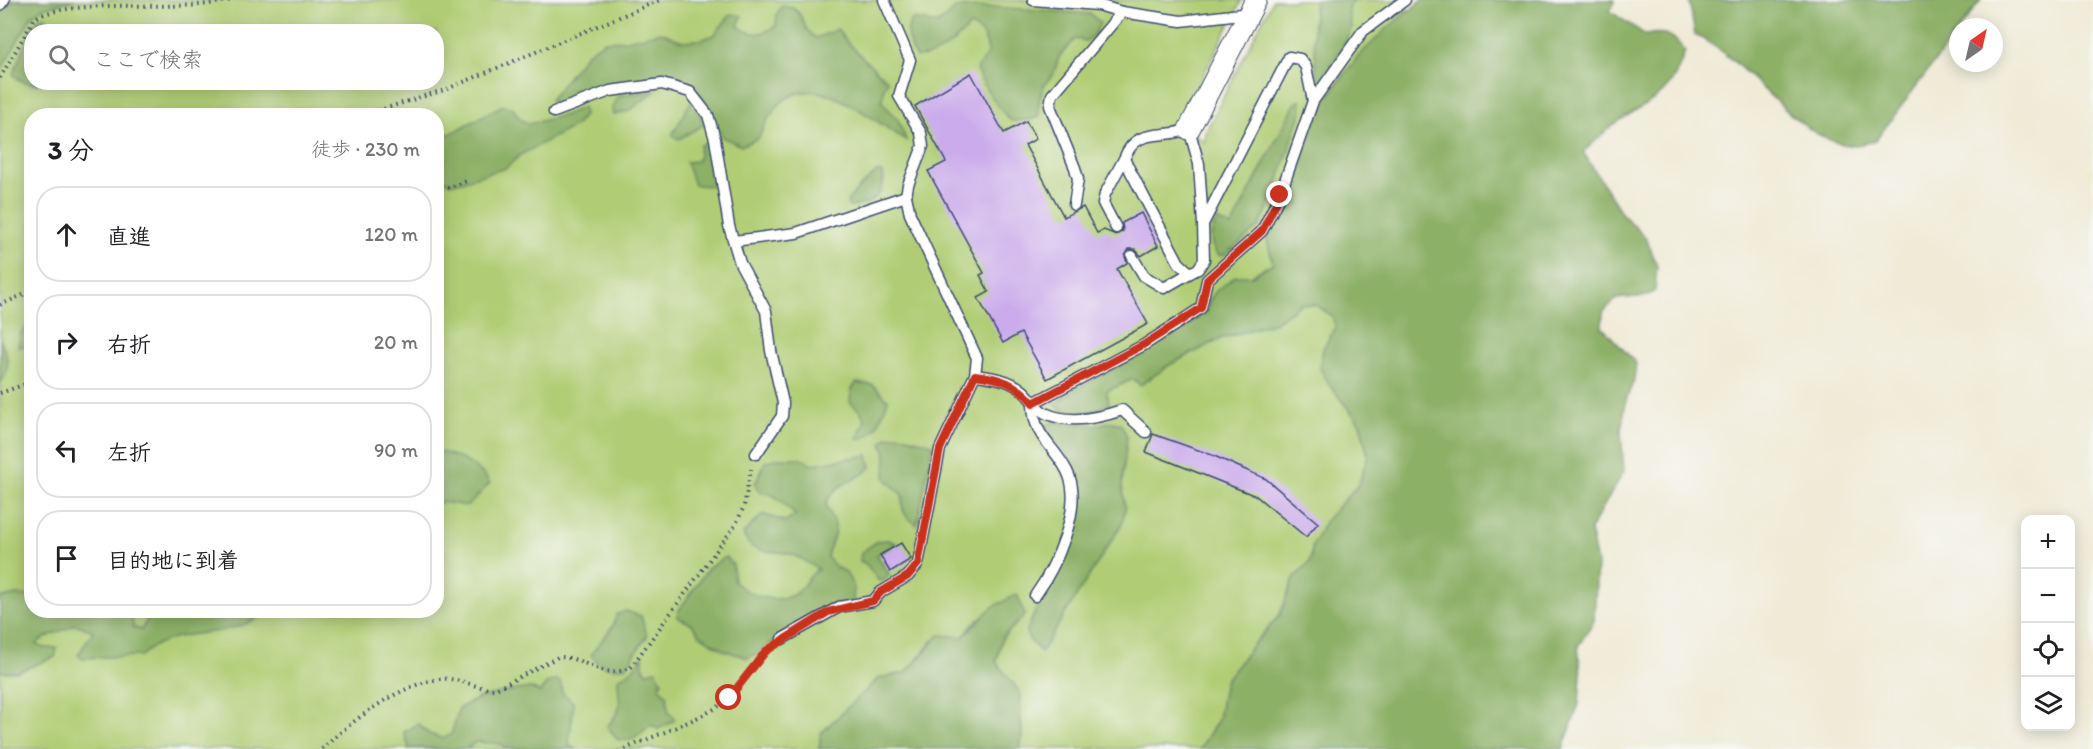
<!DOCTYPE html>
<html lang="ja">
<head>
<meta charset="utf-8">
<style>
  body { margin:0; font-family:Itim,"Klee One",sans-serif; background:#f6f6f6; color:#202124 }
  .controls { position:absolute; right:18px; bottom:18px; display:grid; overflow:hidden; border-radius:12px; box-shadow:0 3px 15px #0003 }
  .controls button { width:54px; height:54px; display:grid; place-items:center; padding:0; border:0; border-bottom:2px solid #e0e0e0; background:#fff; color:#202124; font:30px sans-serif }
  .compass { position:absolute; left:1949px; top:18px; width:54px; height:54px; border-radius:50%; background:#fff; box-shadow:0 3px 15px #0003; rotate:34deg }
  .stop { position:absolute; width:18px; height:18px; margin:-14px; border:4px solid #c8321e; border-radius:50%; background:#fff }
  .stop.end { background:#c8321e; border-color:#fff; box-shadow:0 2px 6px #0008 }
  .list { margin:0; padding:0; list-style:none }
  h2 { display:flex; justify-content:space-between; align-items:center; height:78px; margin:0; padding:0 24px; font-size:26px }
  h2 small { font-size:20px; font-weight:400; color:#757577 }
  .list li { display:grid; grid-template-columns:39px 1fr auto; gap:18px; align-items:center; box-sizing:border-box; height:96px; margin:0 12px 12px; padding:0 12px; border:2px solid #e0e0e0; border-radius:24px }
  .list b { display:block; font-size:22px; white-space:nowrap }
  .list em { font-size:20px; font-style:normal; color:#757577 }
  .icon { flex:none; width:33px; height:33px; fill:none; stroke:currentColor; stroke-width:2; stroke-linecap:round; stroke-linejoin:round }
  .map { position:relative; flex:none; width:2093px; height:749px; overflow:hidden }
  .search { position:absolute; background:#fff; box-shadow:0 3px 15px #0003; left:24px; top:24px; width:420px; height:66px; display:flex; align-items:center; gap:15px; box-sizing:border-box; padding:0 21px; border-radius:24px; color:#757577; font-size:22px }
  .panel { position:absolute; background:#fff; box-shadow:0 3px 15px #0003; left:24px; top:108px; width:420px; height:510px; border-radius:24px }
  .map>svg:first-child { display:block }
  .green { fill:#b0cd74; stroke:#667e69; stroke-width:1.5; fill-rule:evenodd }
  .forest { fill:#8cb066; stroke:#547062; stroke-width:1.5 }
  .building { fill:#cbabec }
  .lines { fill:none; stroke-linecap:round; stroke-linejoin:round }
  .service-casing { stroke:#3b4b70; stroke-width:13 }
  .minor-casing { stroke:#3b4b70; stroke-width:23 }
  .path { stroke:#3b4b70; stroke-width:4; stroke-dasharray:1.5 4.5; stroke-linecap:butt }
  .service { stroke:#fff; stroke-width:10 }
  .minor { stroke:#fff; stroke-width:21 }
  .route { stroke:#c8321e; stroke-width:8 }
</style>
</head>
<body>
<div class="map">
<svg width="2093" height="749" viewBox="0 0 2093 749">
  <rect width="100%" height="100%" fill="#f6f6f2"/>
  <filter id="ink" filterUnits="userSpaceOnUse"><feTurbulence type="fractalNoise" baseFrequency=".0167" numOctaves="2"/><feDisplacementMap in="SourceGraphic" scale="12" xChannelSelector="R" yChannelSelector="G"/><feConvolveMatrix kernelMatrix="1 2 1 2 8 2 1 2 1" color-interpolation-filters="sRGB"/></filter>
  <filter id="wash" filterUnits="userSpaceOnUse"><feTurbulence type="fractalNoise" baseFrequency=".008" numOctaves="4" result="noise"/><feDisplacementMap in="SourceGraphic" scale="24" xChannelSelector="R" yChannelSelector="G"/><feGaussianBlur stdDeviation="1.35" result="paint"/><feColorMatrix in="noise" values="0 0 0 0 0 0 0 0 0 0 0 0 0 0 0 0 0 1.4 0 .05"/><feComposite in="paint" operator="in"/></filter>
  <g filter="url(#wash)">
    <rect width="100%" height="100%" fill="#f0ebd7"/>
    <path class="green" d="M0 0H1242L1179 122 1204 142 1207 129 1273 0H1315L1313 26 1351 28 1348 9 1354 0H1401L1408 10 1357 58 1312 117 1282 209 1267 239 1273 263 1210 299 1206 313 1149 350 1060 398 1066 411 1092 412 1109 405 1106 391 1133 379 1140 385 1171 364 1220 339 1275 322 1301 304 1316 305 1332 316 1336 327 1323 349 1330 386 1360 423 1368 455 1359 484 1327 519 1313 544 1310 562 1294 578 1280 615 1253 645 1225 681 1218 720 1200 749H1020C1025 731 1018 711 1019 692L996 662 1002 638 1025 615 977 620 963 637 933 640 906 673 879 678 821 733 819 749H0ZM32 32H436V82H32ZM32 116H436V610H32Z"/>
    <g class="forest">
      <path d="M14 0H75L42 8 32 16 0 72V13Z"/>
      <path d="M1315 0H1354L1348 9 1351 28 1344 46 1320 82 1317 79 1313 26Z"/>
      <path d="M1422 0H1615L1610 11 1646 35C1667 31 1672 34 1685 51 1669 103 1650 98 1612 126 1602 134 1593 144 1583 152L1622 214 1645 237 1657 266 1655 291 1647 296 1616 299 1603 312 1602 327 1636 363 1634 380 1626 400 1621 433 1624 471 1590 530 1597 563 1594 621 1578 646 1581 674 1579 704 1563 749H1200L1218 720 1225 681 1253 645 1280 615 1294 578 1310 562 1313 544 1327 519 1359 484 1368 455 1360 423 1330 386 1320 368 1323 349 1336 327 1332 316 1316 305 1301 304 1275 322 1220 339 1171 364 1140 385 1133 379 1107 391 1109 405C1094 411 1067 419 1055 404L1081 386 1149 350 1206 313 1210 299 1216 291 1235 276H1252L1273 263 1267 239 1282 209 1312 117 1357 58 1384 31Z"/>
      <path d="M1689 0H1981L1875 141C1867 143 1856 146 1848 145 1795 139 1748 59 1695 35Z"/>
      <path d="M782 5C809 9 797 27 816 38L838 29C844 43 875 69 888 81L884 88 882 102 898 120 906 140C854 108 793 50 759 138L741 146 722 137 710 110 700 94 693 89 666 79 607 84 584 96 554 105 550 100 587 53 605 41 627 40 661 32 682 41 700 40 714 35 731 14 742 16 738 26C753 37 762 35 776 26L777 14Z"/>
      <path d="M994 7 1091 14 1100 23 1095 34 1086 41 1075 39 1059 57 1054 73 1044 85 1039 102V116L1030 120 1011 121C996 106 986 89 976 70L988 53C987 41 982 30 970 26 956 41 938 58 916 57 909 45 904 33 911 20 935 17 930 36 955 8Z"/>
      <path d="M40 17H46L53 31 32 32V82L41 83C31 86 20 82 13 74L29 34Z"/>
      <path d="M655 91 629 111 613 115 612 108 619 95Z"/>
      <path d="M692 100 705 124 679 139 672 135Z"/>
      <path d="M1300 100 1302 111 1271 202 1259 227 1223 256 1218 255C1208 244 1210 232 1217 220L1231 227 1295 104Z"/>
      <path d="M501 106 512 107 520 119 529 124 565 115 583 107 584 115 575 126 520 155 506 168 451 184 437 176V134L448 135Z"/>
      <path d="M710 141 717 186 694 185 686 162 698 161 700 145Z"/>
      <path d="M878 171 883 173C887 195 869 206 849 207L847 202C852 193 870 178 878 171Z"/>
      <path d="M31 322V345L18 347 21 333Z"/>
      <path d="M0 339C7 354 13 369 0 383Z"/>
      <path d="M856 383 873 385 888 400C881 416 878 438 857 439L865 420 860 411 850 402 851 391Z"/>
      <path d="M1055 422 1094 425 1112 422 1121 424 1127 437 1122 484 1125 509 1122 524 1041 652 1031 642 1026 633C1045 584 1071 555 1075 499 1076 492 1077 483 1075 476 1068 457 1045 447 1043 426Z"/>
      <path d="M900 435 933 444 917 525C905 516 900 511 903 496L885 478 886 454 882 444 886 438Z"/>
      <path d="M441 452C462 458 478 465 490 483L468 506 442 502 437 504V453Z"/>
      <path d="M868 455 871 467C854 485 840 478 826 503 827 512 831 514 834 522 838 532 829 546 827 557L837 568 845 571 854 587 853 601C808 604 783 640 748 658L723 650 700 635 692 624 677 617 679 610 709 567 726 557 733 565 734 582C749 594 770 604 791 596 801 592 808 576 818 569 811 565 801 558 793 555 774 548 752 558 743 534L763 514 786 522 795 515C784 504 776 492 760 493L755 484 765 462 779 458H799L813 464Z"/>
      <path d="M888 540 896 543 877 555 889 574 885 580 879 581 866 564 860 561 861 553 877 541Z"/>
      <path d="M1017 594 1025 615 1002 638 996 662 1020 692C1018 711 1025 731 1020 749H819L821 733 879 678 906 673 939 635 963 637 991 608Z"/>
      <path d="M18 595 31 596 32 610 121 611 132 616 133 627 141 630 153 611H267C227 645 178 621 141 656L81 658 78 655 93 631 75 624C62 633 47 634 36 644L43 648H57L55 657 17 672H0V598Z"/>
      <path d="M626 611 641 616 647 636 626 667C612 669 598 669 591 654L613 626 617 614Z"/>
      <path d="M643 656V667L647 672 656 670 662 681 659 687 667 695 668 710 675 720 658 729 650 725C640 735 632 743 617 739L607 726C626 706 618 703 618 679L632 670Z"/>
      <path d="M557 680 561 683 562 692 573 702C574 717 569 730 569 746L577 749H506L501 744 476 742 466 749 409 748 404 732 418 724 429 734 443 738 451 735 459 708 481 697 499 693 530 688 540 692 547 683Z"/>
    </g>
    <g id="blocks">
      <g class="building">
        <path d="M971 73 1004 133 1026 121 1036 139 1025 145 1064 217 1083 207 1097 233 1104 230 1116 235 1123 231 1122 223 1141 213 1158 246 1141 256 1135 249H1129L1125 256 1127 263 1117 269 1148 324 1047 379 1021 333 1003 343 978 298 989 292 980 275 984 273 928 171 946 162 915 106Z"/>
        <path d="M1153 434 1212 455 1266 479 1318 523 1306 537 1256 496 1146 452Z"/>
        <path d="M901 543 911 559 890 572 880 555Z"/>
      </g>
    </g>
  </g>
  <g filter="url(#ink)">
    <use href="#blocks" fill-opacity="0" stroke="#3b4b70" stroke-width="1.5"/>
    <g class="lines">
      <g class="service-casing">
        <g id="service">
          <path d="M1033 0 1098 5 1122 12 1181 21 1249 13"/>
          <path d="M0 5 4 0"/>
          <path d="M554 112 610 91 662 84 690 92 708 115 715 139 729 226 740 263 766 311 771 351 783 403 782 416 756 454"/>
          <path d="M1074 205 1078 179 1075 168 1050 106 1052 95 1122 12"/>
          <path d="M1203 224 1199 164 1189 129C1163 140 1137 125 1124 159L1179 263 1190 273 1198 269 1204 260 1203 224 1289 57 1300 59 1306 67 1313 101"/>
          <path d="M1116 228 1103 203 1105 194 1124 159"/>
          <path d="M734 241 796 233 906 196"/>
          <path d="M1132 256 1144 276 1164 288 1190 273"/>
          <path d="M975 375C991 377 1009 379 1022 390 1031 397 1035 408 1045 413 1068 424 1099 418 1122 410L1146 432"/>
          <path d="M1035 596C1055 568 1085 506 1067 471 1053 444 1033 437 1033 403L1144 345 1201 308 1207 280 1262 231 1280 195 1313 101 1363 31 1405 0"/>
          <path d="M782 639 839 607 873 601 881 592 908 576 918 564 940 449 975 375 977 358 910 214 906 196 908 185 923 146 921 133 899 96 910 60 884 0"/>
        </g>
      </g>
      <g class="minor-casing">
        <path id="minor" d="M1189 129 1256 0"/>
      </g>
      <g class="path">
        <path d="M0 78 34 19C61 0 161 8 199 5 210 4 221 2 232 0"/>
        <path d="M361 116 447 89 660 0"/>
        <path d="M436 192 467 181"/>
        <path d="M0 305 32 291"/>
        <path d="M0 393 32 382"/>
        <path d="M322 749C350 722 401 683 441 679 460 677 478 690 496 689L558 657C585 656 603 682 631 667L736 524 744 506 751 469"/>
        <path d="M625 749C651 737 709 716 729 699 745 684 751 661 769 648"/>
      </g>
      <use href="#service" class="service"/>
      <use href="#minor" class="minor"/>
    </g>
  </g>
  <g class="lines" filter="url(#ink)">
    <path class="route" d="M729 698 766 651 828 612 873 601 881 592 908 576 918 564 940 449 975 375C999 378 1017 383 1033 403L1143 345 1201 308 1207 280 1262 231 1280 195"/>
  </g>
</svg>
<div class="controls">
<button>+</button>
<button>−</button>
<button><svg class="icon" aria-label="locate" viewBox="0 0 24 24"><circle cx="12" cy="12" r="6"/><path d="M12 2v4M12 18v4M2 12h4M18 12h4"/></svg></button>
<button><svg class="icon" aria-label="layers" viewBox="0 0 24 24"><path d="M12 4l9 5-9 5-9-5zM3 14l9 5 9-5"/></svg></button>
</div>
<svg class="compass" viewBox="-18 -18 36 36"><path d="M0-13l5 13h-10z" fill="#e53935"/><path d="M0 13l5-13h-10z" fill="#757577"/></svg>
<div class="stop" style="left:729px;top:698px"></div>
<div class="stop end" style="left:1280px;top:195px"></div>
<div class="search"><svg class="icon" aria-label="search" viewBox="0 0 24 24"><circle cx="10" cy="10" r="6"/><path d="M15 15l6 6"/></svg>ここで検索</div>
<section class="panel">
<h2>3 分<small>徒歩 · 230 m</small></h2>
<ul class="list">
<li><svg class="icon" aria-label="ahead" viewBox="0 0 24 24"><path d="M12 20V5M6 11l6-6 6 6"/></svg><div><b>直進</b></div><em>120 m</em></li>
<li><svg class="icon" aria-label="right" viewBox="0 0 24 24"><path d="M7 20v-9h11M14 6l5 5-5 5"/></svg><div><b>右折</b></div><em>20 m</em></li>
<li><svg class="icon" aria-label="left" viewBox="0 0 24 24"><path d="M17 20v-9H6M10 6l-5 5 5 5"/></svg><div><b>左折</b></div><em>90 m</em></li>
<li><svg class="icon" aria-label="arrive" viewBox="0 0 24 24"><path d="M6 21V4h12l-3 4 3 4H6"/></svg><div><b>目的地に到着</b></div></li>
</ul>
</section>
</div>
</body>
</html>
